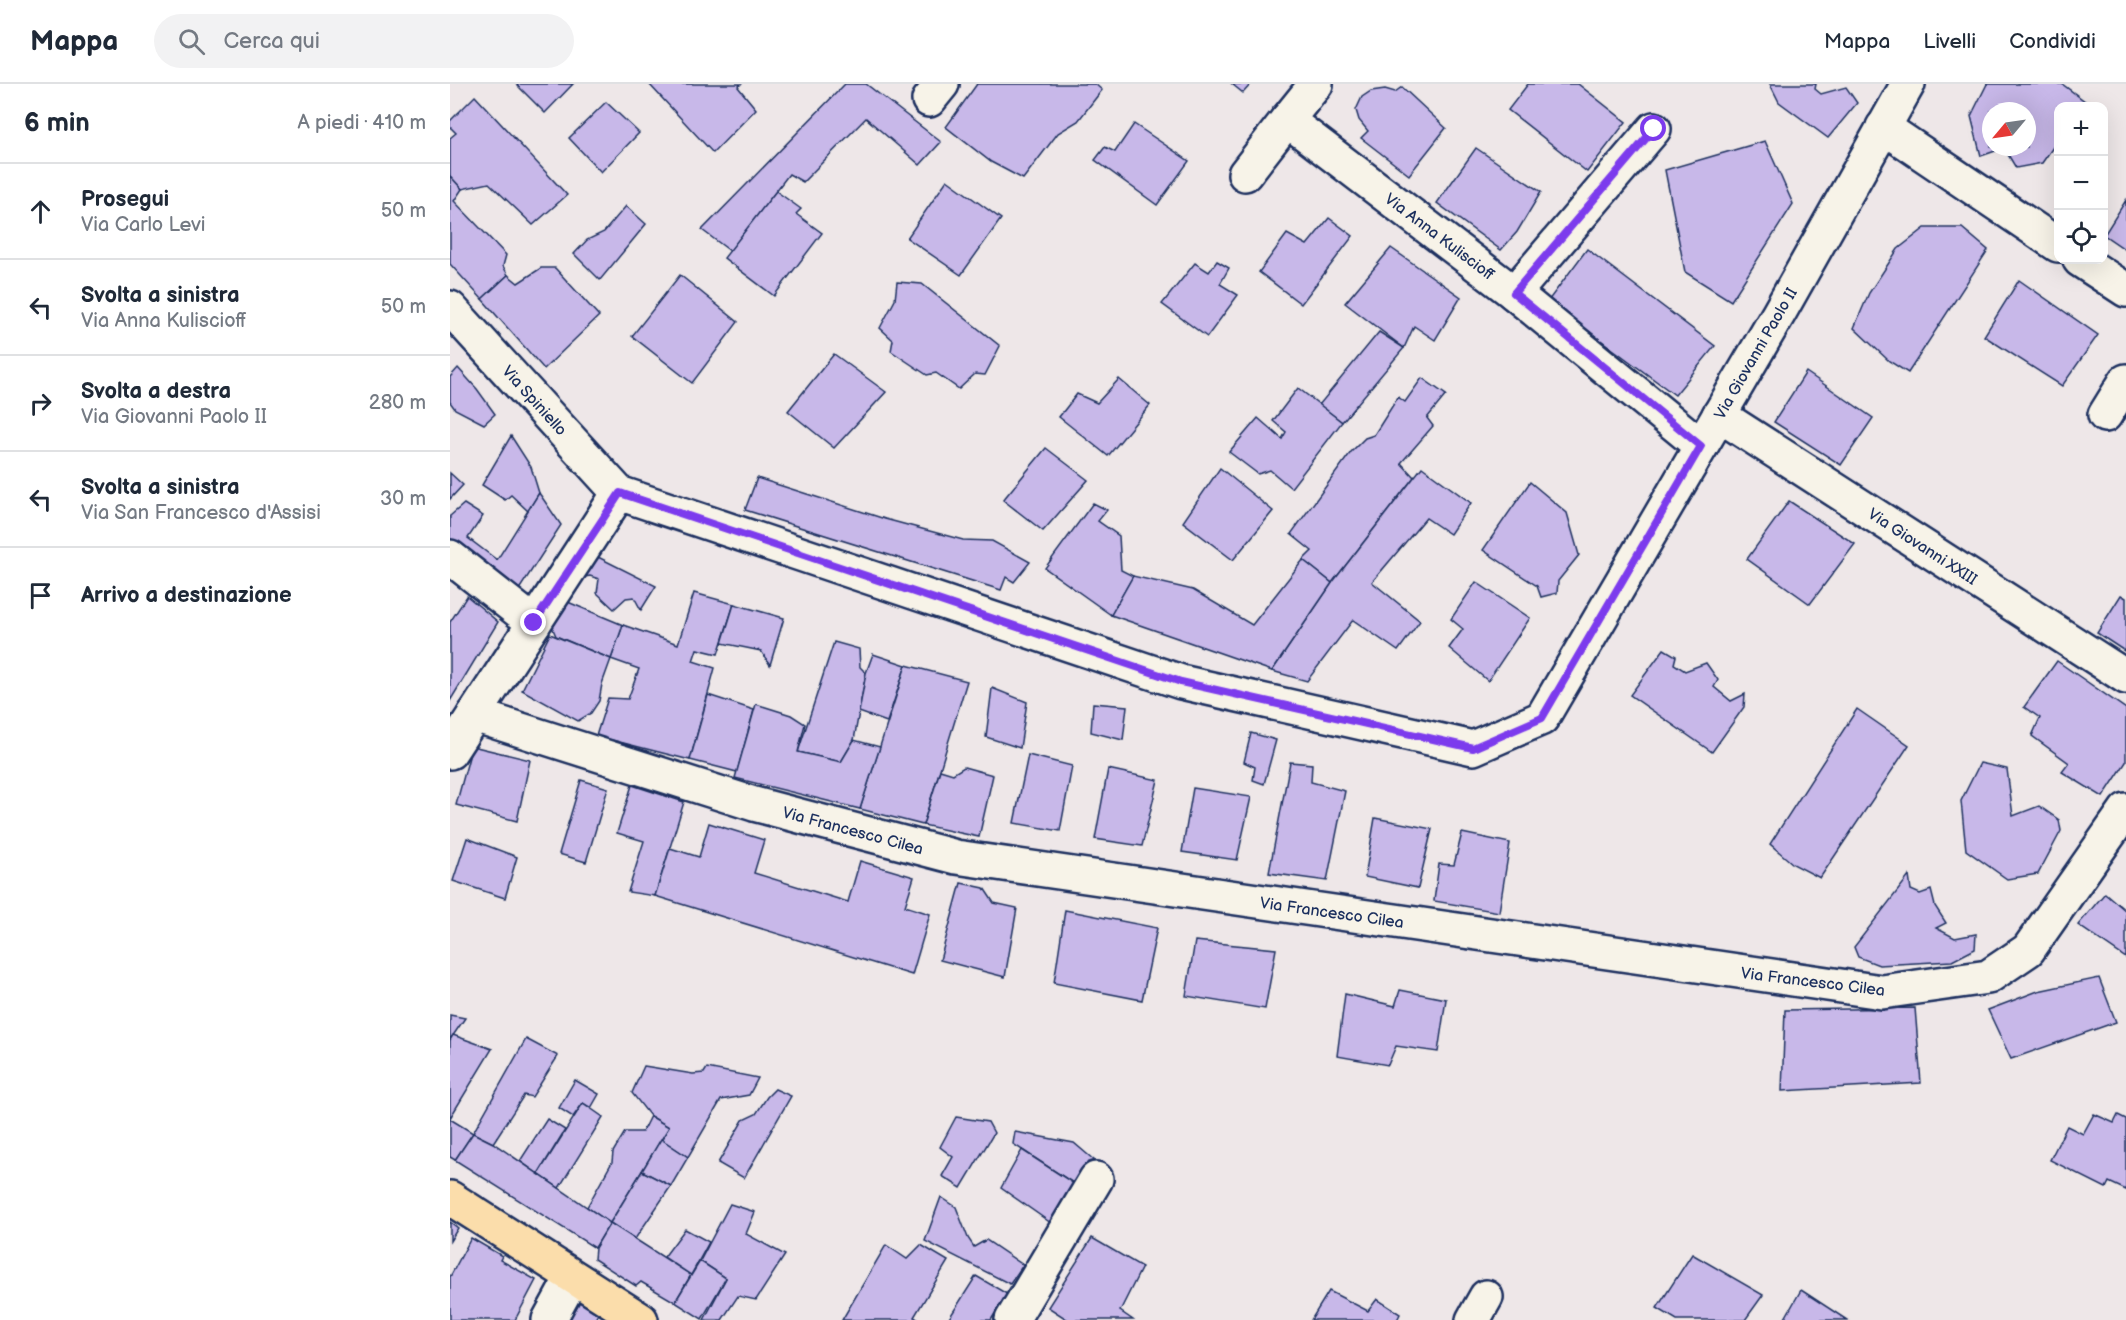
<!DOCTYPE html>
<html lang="it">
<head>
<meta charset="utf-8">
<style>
  body { margin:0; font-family:"Balsamiq Sans",sans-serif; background:#f2f2f3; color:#1f2937 }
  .controls { position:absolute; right:18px; top:18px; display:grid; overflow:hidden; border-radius:12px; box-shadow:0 6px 24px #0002 }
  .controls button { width:54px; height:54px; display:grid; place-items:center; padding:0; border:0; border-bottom:2px solid #e0e1e3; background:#fff; color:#1f2937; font:30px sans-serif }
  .compass { position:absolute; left:1532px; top:18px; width:54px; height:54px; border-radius:50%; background:#fff; box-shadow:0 6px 24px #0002; rotate:241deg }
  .stop { position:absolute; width:18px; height:18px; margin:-14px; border:4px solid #7c3aed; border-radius:50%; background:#fff }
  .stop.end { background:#7c3aed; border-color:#fff; box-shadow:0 2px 6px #0008 }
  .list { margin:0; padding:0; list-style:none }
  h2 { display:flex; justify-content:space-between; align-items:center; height:78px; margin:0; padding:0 24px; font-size:26px }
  h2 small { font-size:20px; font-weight:400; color:#747a83 }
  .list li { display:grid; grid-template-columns:39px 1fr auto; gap:18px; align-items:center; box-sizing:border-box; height:96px; padding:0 24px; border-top:2px solid #e0e1e3 }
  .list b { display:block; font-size:22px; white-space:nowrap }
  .list p { margin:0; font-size:20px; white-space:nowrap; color:#747a83 }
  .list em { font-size:20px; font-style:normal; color:#747a83 }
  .icon { flex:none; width:33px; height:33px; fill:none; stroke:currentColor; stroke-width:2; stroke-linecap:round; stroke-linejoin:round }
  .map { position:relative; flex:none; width:1676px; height:1236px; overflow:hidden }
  header { display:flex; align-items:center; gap:36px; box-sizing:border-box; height:84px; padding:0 30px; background:#fff; border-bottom:2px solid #e0e1e3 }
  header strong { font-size:28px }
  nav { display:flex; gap:33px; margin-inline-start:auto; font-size:21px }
  .search { width:420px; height:54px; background:#f2f2f3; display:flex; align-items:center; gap:15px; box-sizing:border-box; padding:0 21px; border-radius:33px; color:#747a83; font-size:22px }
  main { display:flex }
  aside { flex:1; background:#fff }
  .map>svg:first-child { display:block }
  .building { fill:#c8b8e9; stroke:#1b2f5e; stroke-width:1.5; fill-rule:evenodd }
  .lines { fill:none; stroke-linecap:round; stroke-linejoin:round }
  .minor-casing { stroke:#1b2f5e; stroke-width:38 }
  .major-casing { stroke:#1b2f5e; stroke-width:38 }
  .minor { stroke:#f7f3e8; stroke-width:33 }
  .major { stroke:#fbddab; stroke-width:33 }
  .route { stroke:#7c3aed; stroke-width:8 }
  .labels { text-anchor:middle; stroke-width:4.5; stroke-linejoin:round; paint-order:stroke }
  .street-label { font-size:16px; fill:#1b2f5e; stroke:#f7f3e8 }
</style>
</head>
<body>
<header>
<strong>Mappa</strong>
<div class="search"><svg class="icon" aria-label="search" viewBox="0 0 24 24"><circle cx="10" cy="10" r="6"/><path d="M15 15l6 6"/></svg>Cerca qui</div>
<nav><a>Mappa</a><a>Livelli</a><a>Condividi</a></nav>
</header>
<main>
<aside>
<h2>6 min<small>A piedi · 410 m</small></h2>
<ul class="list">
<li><svg class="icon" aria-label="ahead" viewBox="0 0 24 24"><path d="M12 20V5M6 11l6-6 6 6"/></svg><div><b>Prosegui</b><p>Via Carlo Levi</p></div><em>50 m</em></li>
<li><svg class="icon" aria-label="left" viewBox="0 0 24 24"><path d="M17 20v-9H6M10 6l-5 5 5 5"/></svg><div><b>Svolta a sinistra</b><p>Via Anna Kuliscioff</p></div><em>50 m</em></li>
<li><svg class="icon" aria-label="right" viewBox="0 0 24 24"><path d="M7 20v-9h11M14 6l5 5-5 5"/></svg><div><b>Svolta a destra</b><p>Via Giovanni Paolo II</p></div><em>280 m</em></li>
<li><svg class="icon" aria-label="left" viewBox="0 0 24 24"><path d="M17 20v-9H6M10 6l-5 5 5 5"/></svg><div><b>Svolta a sinistra</b><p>Via San Francesco d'Assisi</p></div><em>30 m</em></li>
<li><svg class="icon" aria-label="arrive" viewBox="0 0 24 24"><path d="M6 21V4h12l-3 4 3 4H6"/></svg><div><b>Arrivo a destinazione</b></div></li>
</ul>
</aside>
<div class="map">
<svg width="1676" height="1236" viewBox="0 0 1676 1236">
  <rect width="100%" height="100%" fill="#eee7e8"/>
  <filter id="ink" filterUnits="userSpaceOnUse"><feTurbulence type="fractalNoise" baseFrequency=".0167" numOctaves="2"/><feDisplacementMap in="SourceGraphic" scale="12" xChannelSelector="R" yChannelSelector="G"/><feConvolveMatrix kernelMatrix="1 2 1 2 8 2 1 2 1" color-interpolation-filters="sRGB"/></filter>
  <g filter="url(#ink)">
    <g class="building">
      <path d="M66 0H123L95 29Z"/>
      <path d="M199 0H291L288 3 306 25 263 69Z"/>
      <path d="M395 0H416L491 58 470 81 416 34 353 98 339 90 280 167 252 146Z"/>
      <path d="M527 0H645L652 6 628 37 608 49 573 95 541 78 496 43Z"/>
      <path d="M782 0H801L793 9Z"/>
      <path d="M1078 0H1128L1176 38 1137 88 1058 26Z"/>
      <path d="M1320 0H1366L1365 5 1371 10 1396 3 1407 19 1378 54 1329 18Z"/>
      <path d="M1537 0H1612L1636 18 1633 22H1608V56L1592 79 1566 84 1554 64 1531 72 1521 32ZM1541 27H1577V63H1541Z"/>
      <path d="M952 3 996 44 959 91 911 54 918 47 909 36 906 26 912 13 921 7 935 5 945 8Z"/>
      <path d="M25 12 117 111 83 141 39 99 12 105 0 92V54L6 49 0 43V37Z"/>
      <path d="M156 18 189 49 151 88 119 54Z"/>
      <path d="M684 40 739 77 707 121 645 76 655 63 665 68Z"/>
      <path d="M1315 57 1343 120 1281 217 1235 188 1215 86Z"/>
      <path d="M1026 64 1091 108 1067 148 1051 166 987 119Z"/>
      <path d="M0 92 12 105 4 117 56 171 53 182 58 191 32 215 0 180Z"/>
      <path d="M497 96 551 135 511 191 457 154Z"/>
      <path d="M326 107 351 125 346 130 372 149 324 212 274 174Z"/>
      <path d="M1676 116V166L1654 151Z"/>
      <path d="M176 122 196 140 150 196 124 170 137 156 154 148Z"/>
      <path d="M879 134 903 152 851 220 809 188 837 150 857 161Z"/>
      <path d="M1475 144H1512L1538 166 1458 289 1439 277 1404 244 1419 209 1448 165Z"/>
      <path d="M941 164 1011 213 985 256 964 242 954 264 895 219Z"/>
      <path d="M1137 165 1265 262 1225 311 1098 217Z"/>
      <path d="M767 177 779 184 770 200 788 211 757 253 712 220 745 179 759 188Z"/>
      <path d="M91 184H105L149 232 94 285 32 215 58 191 68 199Z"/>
      <path d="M230 191 288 238 242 299 182 252Z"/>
      <path d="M1569 196 1648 251 1612 302 1534 252Z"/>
      <path d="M447 198 472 200 550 262 535 291 525 290 509 305 486 289 477 291 441 267 443 256 430 244 445 216Z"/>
      <path d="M929 248 954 264 892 338 869 321Z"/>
      <path d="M384 270 436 308 384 364 338 327Z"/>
      <path d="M8 284 27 305 45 330 34 340 5 325 0 318V293Z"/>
      <path d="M1356 288 1423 334 1391 381 1324 338Z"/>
      <path d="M972 294 996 311 977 334 983 342 951 379 964 393 882 499 853 476 862 467 841 450 901 368 915 354 924 351 948 313 955 318Z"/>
      <path d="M669 295 700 321 658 372 609 333 627 310 647 319Z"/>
      <path d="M848 304 892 338 841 404 820 386 808 390 779 368 808 334 832 355 836 348 823 337Z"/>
      <path d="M61 352 81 383 89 409 78 427 61 411 55 416 32 401Z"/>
      <path d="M596 364 638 396 593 447 553 416Z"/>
      <path d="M972 383 1021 419 1000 450 976 434 922 498 970 537 948 567 903 536 857 597 822 587 882 499Z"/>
      <path d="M770 384 823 427 783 476 733 438Z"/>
      <path d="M0 389 13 401 0 415Z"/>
      <path d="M307 394 435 435 513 456 542 457 580 478 564 498 556 493 551 506 295 426Z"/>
      <path d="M1080 398 1117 429 1129 471 1108 497 1107 509 1091 513 1087 502 1033 466Z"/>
      <path d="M89 409 111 441 63 515 0 469V432L14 420 33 432 18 454 47 476Z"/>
      <path d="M1339 417 1405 460 1360 520 1297 475Z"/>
      <path d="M643 419 657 426 648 437 669 452 671 486 683 492 661 531 595 484Z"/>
      <path d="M142 470 206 502 191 526 184 513 176 514 164 525 147 509 149 495 140 492 130 494Z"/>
      <path d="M853 476 882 499 822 587 661 531 683 492 743 506 802 541Z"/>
      <path d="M1026 498 1080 534 1038 597 999 564 1013 545 1001 535Z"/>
      <path d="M244 509 284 520 268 570 247 565 243 577 265 584 240 676 146 652 158 614 178 615 189 585 161 575 173 541 228 560Z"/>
      <path d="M1671 511 1676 514V568L1647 549Z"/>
      <path d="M17 512 48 538 0 617V538Z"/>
      <path d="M113 516 173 541 161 575 106 552 100 538Z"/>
      <path d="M284 520 334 534 320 581 311 567 272 559Z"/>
      <path d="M100 550 161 575 152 600 149 617 141 629 128 637 72 606Z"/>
      <path d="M384 558 409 565 410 583 416 589 404 656 391 678 348 668Z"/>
      <path d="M1214 565 1226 572 1224 580 1235 587 1256 579 1268 596 1264 603 1281 617 1295 610 1294 623 1262 668 1180 611Z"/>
      <path d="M423 570 456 581 437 638 409 628 416 589Z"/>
      <path d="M1607 577 1676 625V678L1653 713 1612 688 1619 679 1582 652 1590 634 1574 623Z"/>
      <path d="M456 581 517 597 473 741 410 725Z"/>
      <path d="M542 604 577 618 570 664 536 653Z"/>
      <path d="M258 611 304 626 287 688 240 676Z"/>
      <path d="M643 619 677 622 673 656 641 648Z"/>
      <path d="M306 620 341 631 355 640 348 668 391 678 404 656 430 663 410 725 285 694Z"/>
      <path d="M1407 625 1459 661 1370 794 1343 780 1320 760Z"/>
      <path d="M801 649 826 656 814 700 803 696 805 683 794 678Z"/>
      <path d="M22 662 80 676 67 737 6 721Z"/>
      <path d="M578 671 622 682 610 747 564 739Z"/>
      <path d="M840 678 862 680 861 698 895 707 877 797 819 789Z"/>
      <path d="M1530 679 1557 685 1563 732 1589 722 1609 736 1611 747 1588 790 1557 795 1516 766 1511 717Z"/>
      <path d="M514 683 543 691 529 753 473 741 490 686 503 690Z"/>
      <path d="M658 685 708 696 692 762 645 755Z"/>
      <path d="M131 696 158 704 136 778 109 770Z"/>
      <path d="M182 701 234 718 205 812 178 808 194 757 167 749Z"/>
      <path d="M743 704 801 713 787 776 732 768Z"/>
      <path d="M925 734 982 745 968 804 915 793Z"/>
      <path d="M259 739 314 756 304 789 398 818 410 777 464 793 455 822 480 830 462 891 205 812 220 764 249 773Z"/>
      <path d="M1012 749 1060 759 1049 828 984 817 989 780 1004 781Z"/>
      <path d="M17 754 67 773 55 814 3 797Z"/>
      <path d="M1459 792 1461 806 1470 810 1481 806 1485 822 1496 839 1486 844 1505 854 1526 850 1525 865 1502 877 1429 881 1408 873 1404 863Z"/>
      <path d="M511 799 534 804 544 819 567 824 555 893 490 876Z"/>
      <path d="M1655 809 1676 827V874L1628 841Z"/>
      <path d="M615 826 707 844 692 916 604 899Z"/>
      <path d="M745 857 826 865 815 925 736 912Z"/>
      <path d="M1649 894 1666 938 1561 975 1538 926 1588 907Z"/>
      <path d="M950 906 996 915 988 968 946 962 938 981 887 972 895 910 945 922Z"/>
      <path d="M1465 924 1471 999 1332 1007 1335 926Z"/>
      <path d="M0 931 15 934 0 956Z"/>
      <path d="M3 951 42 965 0 1034V956Z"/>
      <path d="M76 955 108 972 82 1013 74 1011 43 1059 23 1049Z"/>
      <path d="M194 982 243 990 254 989 257 984 308 994 299 1011 271 1016 238 1073 211 1055 219 1043 200 1032 182 1009Z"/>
      <path d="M125 996 149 1010 141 1024 133 1019 123 1033 109 1024Z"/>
      <path d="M325 1005 341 1012 294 1094 268 1079 293 1036 306 1030 317 1013Z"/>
      <path d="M133 1019 153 1033 109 1104 88 1090Z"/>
      <path d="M1644 1030 1664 1039 1668 1031 1676 1035V1106L1659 1098 1656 1104 1600 1076 1617 1042 1633 1050Z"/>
      <path d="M200 1032 219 1043 160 1139 137 1123 162 1078 163 1068 175 1048H192Z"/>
      <path d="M506 1033 538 1038 544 1049 511 1104 492 1092 503 1073 490 1063Z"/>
      <path d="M0 1035 23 1049 5 1076 0 1073Z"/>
      <path d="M97 1035 115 1046 88 1090 70 1077Z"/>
      <path d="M565 1048 624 1059 644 1076 626 1101 563 1060Z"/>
      <path d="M23 1049 43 1059 160 1139 145 1164 5 1076Z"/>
      <path d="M211 1055 238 1073 221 1102 192 1087Z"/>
      <path d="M572 1066 626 1101 601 1139 551 1104Z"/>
      <path d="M192 1087 221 1102 185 1155 160 1139Z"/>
      <path d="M491 1113 506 1123 518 1154 524 1163 536 1156 573 1181 560 1200 475 1157Z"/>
      <path d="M280 1120 305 1128 296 1150 335 1171 306 1216 288 1212 272 1236H254L276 1194 250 1177Z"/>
      <path d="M0 1138 8 1144 0 1157Z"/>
      <path d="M160 1139 241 1191 225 1218 191 1198 186 1202 144 1175 145 1164Z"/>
      <path d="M235 1145 259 1158 241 1191 214 1173Z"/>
      <path d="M21 1154 52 1172 50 1176 86 1196 65 1236H0V1193Z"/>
      <path d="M642 1154 692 1183 670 1227 683 1236H618L598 1223Z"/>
      <path d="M436 1161 457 1175 471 1161 498 1177 464 1233 469 1236H392Z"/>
      <path d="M1242 1170 1313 1211 1295 1236H1227L1207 1224Z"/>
      <path d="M250 1177 276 1194 252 1235 225 1218Z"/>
      <path d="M526 1192 557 1210 541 1236H498Z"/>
      <path d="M1351 1206 1397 1236H1334Z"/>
      <path d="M879 1207 918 1227 927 1215 950 1230 947 1236H861Z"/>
      <path d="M126 1214 149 1227 145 1236H114Z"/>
    </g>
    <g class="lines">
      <g class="minor-casing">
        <g id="minor">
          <path d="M866 0 837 36 1064 209 1251 362"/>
          <path d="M479 16 492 0"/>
          <path d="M1433 43 1608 161"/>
          <path d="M795 90 837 36"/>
          <path d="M1630 176 1676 206"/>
          <path d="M1064 209 1204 45"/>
          <path d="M0 224 169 409 731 598 1023 664 1092 634 1329 229 1458 0"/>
          <path d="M1269 331 1676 593"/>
          <path d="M1655 331 1676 297"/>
          <path d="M0 473 84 539"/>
          <path d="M24 631 304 720 506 773 1432 908 1538 893 1578 866 1676 726"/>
          <path d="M0 668 169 409"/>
          <path d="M99 1236 122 1194"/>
          <path d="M562 1236 646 1095"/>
          <path d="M1023 1236 1036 1213"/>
        </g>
      </g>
      <g class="major-casing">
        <path id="major" d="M0 1114 191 1236"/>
      </g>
      <use href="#minor" class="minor"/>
      <use href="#major" class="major"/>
    </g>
  </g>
  <g class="lines" filter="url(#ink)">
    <path class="route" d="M84 539 170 409 731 598 1023 664 1092 634 1251 362 1064 209 1204 45"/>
  </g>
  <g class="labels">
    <g class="street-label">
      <text transform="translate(990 152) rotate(37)" y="6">Via Anna Kuliscioff</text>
      <text transform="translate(1305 269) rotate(-60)" y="6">Via Giovanni Paolo II</text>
      <text transform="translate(85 316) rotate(48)" y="6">Via Spiniello</text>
      <text transform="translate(1473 462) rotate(33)" y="6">Via Giovanni XXIII</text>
      <text transform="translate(403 746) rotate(15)" y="6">Via Francesco Cilea</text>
      <text transform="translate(882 828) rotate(8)" y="6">Via Francesco Cilea</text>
      <text transform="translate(1363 897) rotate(7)" y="6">Via Francesco Cilea</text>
    </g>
  </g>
</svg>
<div class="controls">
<button>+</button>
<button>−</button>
<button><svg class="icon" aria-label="locate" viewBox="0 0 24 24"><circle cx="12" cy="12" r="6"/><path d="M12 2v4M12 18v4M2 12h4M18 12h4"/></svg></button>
</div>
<svg class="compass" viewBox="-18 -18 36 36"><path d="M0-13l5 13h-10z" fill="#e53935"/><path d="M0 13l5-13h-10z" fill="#747a83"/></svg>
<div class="stop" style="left:1204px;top:45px"></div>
<div class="stop end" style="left:84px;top:539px"></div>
</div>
</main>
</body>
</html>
